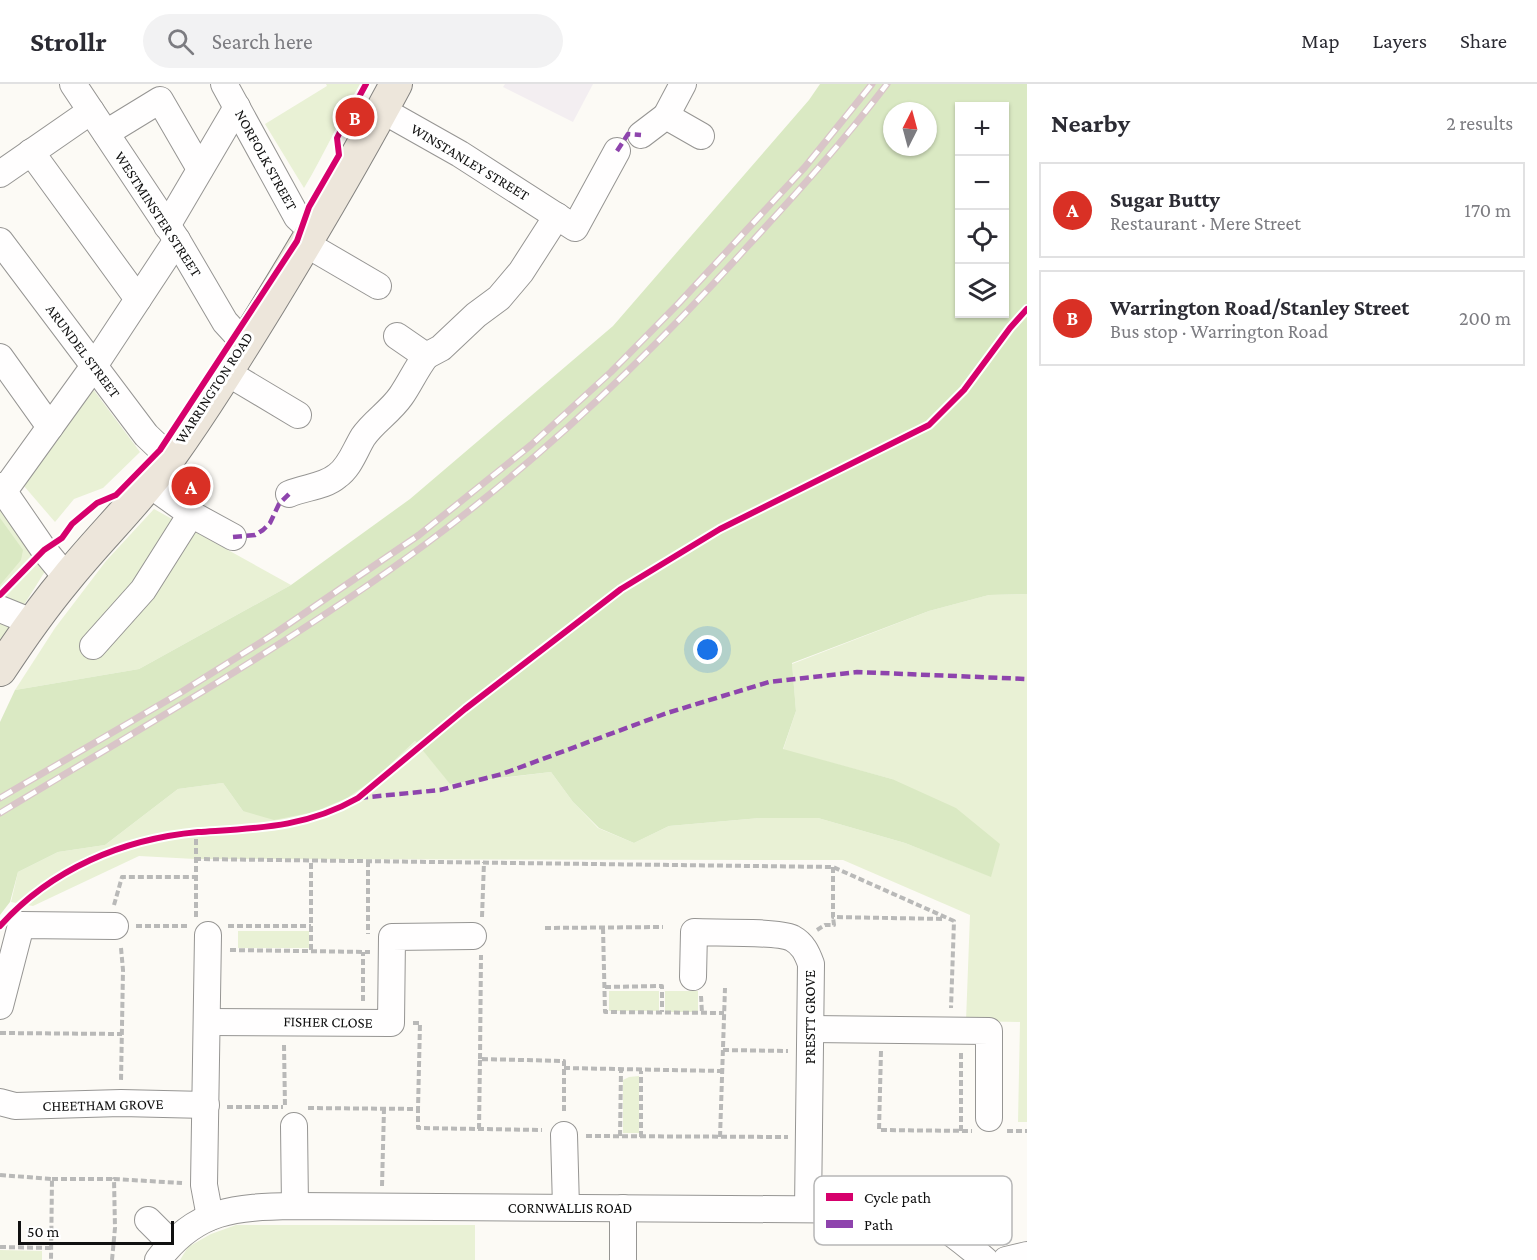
<!DOCTYPE html>
<html lang="en">
<head>
<meta charset="utf-8">
<style>
  body { margin:0; font-family:"Crimson Pro",serif; background:#f2f2f3; color:#2b2b33 }
  .controls { position:absolute; right:18px; top:18px; display:grid; overflow:hidden; border-radius:0px; box-shadow:0 2px 4px #0004 }
  .controls button { width:54px; height:54px; display:grid; place-items:center; padding:0; border:0; border-bottom:2px solid #e1e1e2; background:#fff; color:#2b2b33; font:30px sans-serif }
  .compass { position:absolute; left:883px; top:18px; width:54px; height:54px; border-radius:50%; background:#fff; box-shadow:0 2px 4px #0004; rotate:6deg }
  .scale { position:absolute; left:18px; bottom:15px; width:156px; box-sizing:border-box; padding-left:6px; border:3px solid #101010; border-top:0; font-size:16px; line-height:21px; white-space:nowrap; color:#101010; -webkit-text-stroke:4px #fff; paint-order:stroke }
  .you { position:absolute; left:708px; top:566px; width:21px; height:21px; margin:-15px; border:4px solid #fff; border-radius:50%; background:#1a73e8; box-shadow:0 0 0 9px #1a73e833 }
  .badge { display:grid; place-items:center; width:39px; height:39px; border-radius:50%; background:#d93025; color:#fff; font-size:20px; font-weight:700 }
  .pin { position:absolute; translate:-50% -50%; border:3px solid #fff; box-shadow:0 2px 6px #0006 }
  .list { margin:0; padding:0; list-style:none }
  h2 { display:flex; justify-content:space-between; align-items:center; height:78px; margin:0; padding:0 24px; font-size:26px }
  h2 small { font-size:20px; font-weight:400; color:#7c7c81 }
  .list li { display:grid; grid-template-columns:39px 1fr auto; gap:18px; align-items:center; box-sizing:border-box; height:96px; margin:0 12px 12px; padding:0 12px; border:2px solid #e1e1e2; border-radius:0px }
  .list b { display:block; font-size:22px; white-space:nowrap }
  .list p { margin:0; font-size:20px; white-space:nowrap; color:#7c7c81 }
  .list em { font-size:20px; font-style:normal; color:#7c7c81 }
  .icon { flex:none; width:33px; height:33px; fill:none; stroke:currentColor; stroke-width:2; stroke-linecap:round; stroke-linejoin:round }
  .map { position:relative; flex:none; width:1027px; height:1176px; overflow:hidden }
  header { display:flex; align-items:center; gap:36px; box-sizing:border-box; height:84px; padding:0 30px; background:#fff; border-bottom:2px solid #e1e1e2 }
  header strong { font-size:28px }
  nav { display:flex; gap:33px; margin-inline-start:auto; font-size:21px }
  .search { width:420px; height:54px; background:#f2f2f3; display:flex; align-items:center; gap:15px; box-sizing:border-box; padding:0 21px; border-radius:33px; color:#7c7c81; font-size:22px }
  main { display:flex }
  aside { flex:1; background:#fff }
  .map>svg:first-child { display:block }
  .industrial { fill:#f3eef1 }
  .green { fill:#e9f1d5 }
  .forest { fill:#dae9c3; fill-rule:evenodd }
  .lines { fill:none; stroke-linecap:round; stroke-linejoin:round }
  .minor-casing { stroke:#969593; stroke-width:28 }
  .major-casing { stroke:#848380; stroke-width:34 }
  .path { stroke:#b9b9b8; stroke-width:4; stroke-dasharray:6 3; stroke-linecap:butt }
  .minor { stroke:#fffefe; stroke-width:26 }
  .major { stroke:#ede6db; stroke-width:32 }
  .rail-casing { stroke:#d9c5c8; stroke-width:7 }
  .rail { stroke:#fff; stroke-width:4.5; stroke-dasharray:14; stroke-linecap:butt }
  .quiet { stroke:#8e44ad; stroke-width:4.5; stroke-dasharray:9 4.5; stroke-linecap:butt }
  .cycleway-casing { stroke:#fff; stroke-width:10 }
  .cycleway { stroke:#d6006c; stroke-width:6 }
  .labels { text-anchor:middle; stroke-width:6; stroke-linejoin:round; paint-order:stroke }
  .street-label { font-size:15px; fill:#101010; stroke:#fff }
  .key { fill:#fff; stroke:#b7b7b7; stroke-width:1.5 }
  .key-label { font-size:16px; fill:#101010 }
</style>
</head>
<body>
<header>
<strong>Strollr</strong>
<div class="search"><svg class="icon" aria-label="search" viewBox="0 0 24 24"><circle cx="10" cy="10" r="6"/><path d="M15 15l6 6"/></svg>Search here</div>
<nav><a>Map</a><a>Layers</a><a>Share</a></nav>
</header>
<main>
<div class="map">
<svg width="1027" height="1176" viewBox="0 0 1027 1176">
  <rect width="100%" height="100%" fill="#fcfaf5"/>
  <path class="industrial" d="M505 0H593L573 38 503 3Z"/>
  <g class="green">
    <path d="M326 0H360C340 34 324 71 304 104L265 40 327 2Z"/>
    <path d="M90 301 140 368 103 404 74 415 55 438 18 395Z"/>
    <path d="M0 402 49 481 0 559Z"/>
    <path d="M154 425 291 501 139 585 15 606 55 544 106 477Z"/>
    <path d="M1027 510V1038H1018L1020 938 966 937 970 831 843 776 195 775 139 772 33 822 11 818 18 788 58 768 105 761 178 705 223 699 243 727 377 693 415 657 451 700 551 688 573 718 598 744 634 759 669 742 760 734H818L905 759 990 792 892 695 783 666 796 627 792 580 929 527 989 511Z"/>
    <rect x="238" y="847" width="71" height="17"/>
    <rect x="609" y="907" width="50" height="20"/>
    <rect x="665" y="907" width="33" height="21"/>
    <path d="M639 992V1049H623V996L629 993Z"/>
    <path d="M236 1141H475V1176H180L188 1163 211 1150Z"/>
    <path d="M0 1166 42 1167V1176H0Z"/>
  </g>
  <g class="forest">
    <path d="M820 0H1027V510L989 511 929 527 792 579 796 627 783 665 892 695 956 724 1000 760 991 793 905 759 818 734H760L669 742 634 759 599 744 573 718 551 688 450 700 415 657 377 693 347 714 314 728 274 736 243 727 223 699 178 705 105 761 58 768 18 788 10 818 0 831V638L15 606 139 585 291 501 410 415 613 242 809 16ZM960 22H1005V230H960ZM892 27H928V63H892Z"/>
    <path d="M0 434 23 466 21 476 0 501Z"/>
  </g>
  <g class="lines">
    <g class="minor-casing">
      <g id="minor">
        <path d="M73 0 177 156 225 238 236 250 247 255"/>
        <path d="M224 0 297 133 313 148"/>
        <path d="M382 26 460 70 575 144 617 67"/>
        <path d="M666 32 683 0"/>
        <path d="M106 49 160 16 200 85"/>
        <path d="M641 51 666 32 701 52"/>
        <path d="M31 68 138 215"/>
        <path d="M0 90 91 27"/>
        <path d="M167 142 237 23"/>
        <path d="M0 157 146 351 169 373"/>
        <path d="M306 160 378 202"/>
        <path d="M426 272 441 264 476 231 499 214 521 188 557 132"/>
        <path d="M0 273 50 343"/>
        <path d="M226 288 298 331"/>
        <path d="M149 400 191 430 233 453"/>
        <path d="M0 402 44 466 67 494"/>
        <path d="M4 407 94 282 177 156"/>
        <path d="M289 410C305 403 324 403 337 392 350 383 355 366 363 353 373 338 390 328 401 312 410 299 416 285 426 272L397 252"/>
        <path d="M0 525 32 538"/>
        <path d="M93 562 143 506 191 430"/>
        <path d="M208 851 204 1101 210 1133"/>
        <path d="M693 893 694 848C714 849 777 847 792 854 803 860 807 869 811 880L808 1125"/>
        <path d="M0 922 21 841 115 842"/>
        <path d="M207 938 391 939 392 853 473 852"/>
        <path d="M811 945 989 947V1034"/>
        <path d="M0 1018 15 1022 121 1019 206 1021"/>
        <path d="M294 1042 295 1122"/>
        <path d="M564 1051 566 1123"/>
        <path d="M148 1136 171 1159"/>
        <path d="M158 1176C196 1125 235 1123 295 1122L895 1126C935 1132 955 1151 985 1176"/>
        <path d="M623 1176V1124"/>
        <path d="M1006 1176 1027 1171"/>
      </g>
    </g>
    <g class="major-casing">
      <path id="major" d="M0 586C21 554 42 524 67 494 100 453 139 416 170 373 205 324 237 272 269 220 313 148 356 75 396 0"/>
    </g>
    <g class="path">
      <path d="M195 775 833 783 954 837 951 924"/>
      <path d="M368 777V850"/>
      <path d="M833 783V833L945 835"/>
      <path d="M114 821 122 793H195"/>
      <path d="M196 833V749"/>
      <path d="M482 833 484 778"/>
      <path d="M136 842H188"/>
      <path d="M228 842H311"/>
      <path d="M545 844 663 843"/>
      <path d="M603 844 605 928 724 929"/>
      <path d="M817 846 825 841H834L833 833"/>
      <path d="M121 864 123 886 121 997"/>
      <path d="M230 866 370 868"/>
      <path d="M311 866V776"/>
      <path d="M605 903 662 902V928"/>
      <path d="M701 912 702 929"/>
      <path d="M363 917V868"/>
      <path d="M413 939H420L418 1025"/>
      <path d="M0 949 122 950"/>
      <path d="M284 961 285 1023"/>
      <path d="M723 966 788 967"/>
      <path d="M881 967 879 1046 972 1047"/>
      <path d="M480 975 481 871"/>
      <path d="M564 984 722 987"/>
      <path d="M227 1023H283"/>
      <path d="M308 1024 418 1025V1044L542 1046"/>
      <path d="M479 1045 480 975 564 977V1030"/>
      <path d="M961 1047V969"/>
      <path d="M1007 1047H1027"/>
      <path d="M586 1052 788 1053"/>
      <path d="M620 1052 621 986"/>
      <path d="M641 1053V987"/>
      <path d="M720 1053 725 904"/>
      <path d="M0 1091 52 1095 51 1176"/>
      <path d="M52 1095H114"/>
      <path d="M382 1102 384 1025"/>
      <path d="M931 1110 1006 1111V1155"/>
      <path d="M0 1163 51 1164"/>
      <path d="M112 1176 115 1144 114 1095 182 1099"/>
    </g>
    <use href="#minor" class="minor"/>
    <use href="#major" class="major"/>
    <g class="rail-casing">
      <g id="rail">
        <path d="M0 714 180 609 274 550 419 451 531 361 611 288 679 219 805 83 872 0"/>
        <path d="M0 729C144 642 292 559 427 459 544 372 650 271 747 163 796 110 844 57 887 0"/>
      </g>
    </g>
    <use href="#rail" class="rail"/>
    <g class="quiet">
      <path d="M617 67 628 50 641 51"/>
      <path d="M233 453 255 451 263 446 270 439 279 420 289 410"/>
      <path d="M359 714 440 706 502 690 667 629 769 598 857 588 1027 595"/>
    </g>
    <g class="cycleway-casing">
      <g id="cycleway">
        <path d="M0 511 44 466 62 454 72 440 97 419 116 411 160 366 297 157 309 123 339 71 337 54 340 48 366 0"/>
        <path d="M0 842C51 785 123 755 198 748 257 744 305 744 358 714L465 625 621 505 720 445 929 341 964 306 1010 244 1027 225"/>
      </g>
    </g>
    <use href="#cycleway" class="cycleway"/>
  </g>
  <g class="labels">
    <g class="street-label">
      <text transform="translate(266 76) rotate(61)" y="5">NORFOLK STREET</text>
      <text transform="translate(470 78) rotate(31)" y="5">WINSTANLEY STREET</text>
      <text transform="translate(158 130) rotate(57)" y="5">WESTMINSTER STREET</text>
      <text transform="translate(83 267) rotate(53)" y="5">ARUNDEL STREET</text>
      <text transform="translate(214 304) rotate(-57)" y="5">WARRINGTON ROAD</text>
      <text transform="translate(810 933) rotate(-90)" y="5">PRESTT GROVE</text>
      <text transform="translate(328 938) rotate(1)" y="5">FISHER CLOSE</text>
      <text transform="translate(103 1021) rotate(-1)" y="5">CHEETHAM GROVE</text>
      <text x="570" y="1129">CORNWALLIS ROAD</text>
    </g>
  </g>
  <rect x="814" y="1092" width="198" height="69" rx="9" class="key"/>
  <rect x="826" y="1109" width="27" height="8" fill="#d6006c"/>
  <rect x="826" y="1136" width="27" height="8" fill="#8e44ad"/>
  <g class="key-label">
    <text x="864" y="1119">Cycle path</text>
    <text x="864" y="1146">Path</text>
  </g>
</svg>
<div class="controls">
<button>+</button>
<button>−</button>
<button><svg class="icon" aria-label="locate" viewBox="0 0 24 24"><circle cx="12" cy="12" r="6"/><path d="M12 2v4M12 18v4M2 12h4M18 12h4"/></svg></button>
<button><svg class="icon" aria-label="layers" viewBox="0 0 24 24"><path d="M12 4l9 5-9 5-9-5zM3 14l9 5 9-5"/></svg></button>
</div>
<svg class="compass" viewBox="-18 -18 36 36"><path d="M0-13l5 13h-10z" fill="#e53935"/><path d="M0 13l5-13h-10z" fill="#7c7c81"/></svg>
<div class="scale">50 m</div>
<div class="you"></div>
<div class="pin badge" style="left:191px;top:402px">A</div>
<div class="pin badge" style="left:355px;top:33px">B</div>
</div>
<aside>
<h2>Nearby<small>2 results</small></h2>
<ul class="list">
<li><span class="badge">A</span><div><b>Sugar Butty</b><p>Restaurant · Mere Street</p></div><em>170 m</em></li>
<li><span class="badge">B</span><div><b>Warrington Road/Stanley Street</b><p>Bus stop · Warrington Road</p></div><em>200 m</em></li>
</ul>
</aside>
</main>
</body>
</html>
